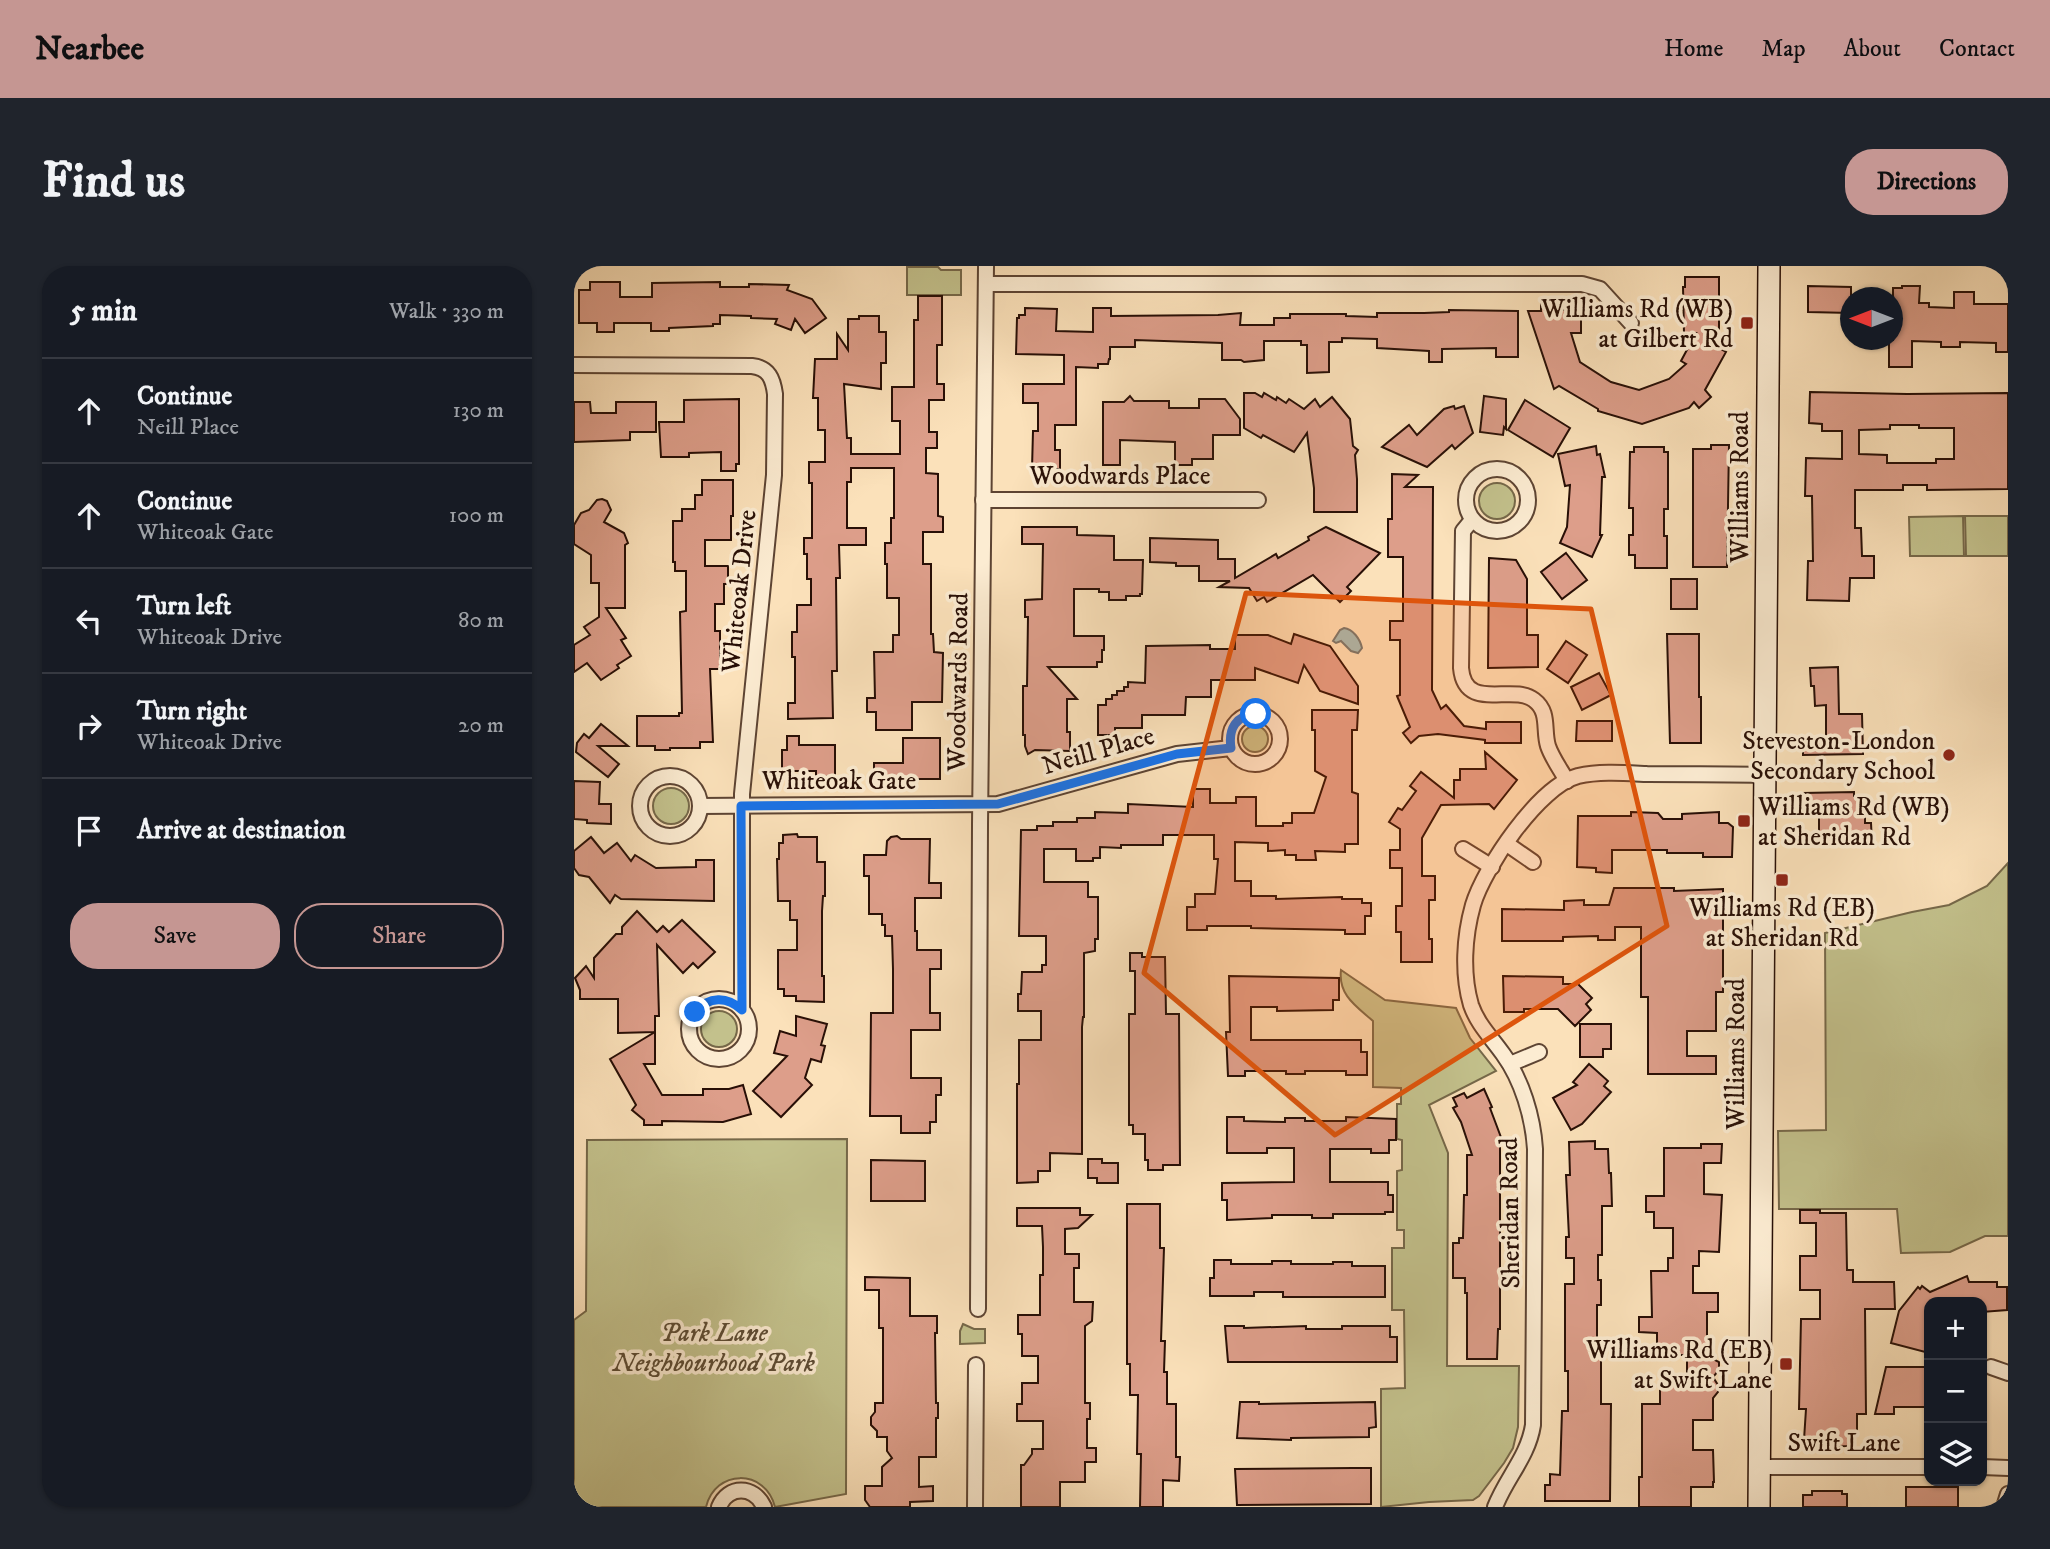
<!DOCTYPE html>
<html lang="en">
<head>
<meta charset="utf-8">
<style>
  body { margin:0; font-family:"IM FELL DW Pica",serif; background:#20242c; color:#f1f3f6 }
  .controls { position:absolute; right:21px; bottom:21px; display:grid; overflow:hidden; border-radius:14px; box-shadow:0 2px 5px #0004 }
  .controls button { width:63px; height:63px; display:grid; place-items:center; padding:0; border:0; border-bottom:2px solid #363941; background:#171b24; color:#f1f3f6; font:35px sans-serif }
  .compass { position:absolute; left:1266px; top:21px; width:63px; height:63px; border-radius:50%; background:#171b24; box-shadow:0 2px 5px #0004; rotate:270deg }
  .stop { position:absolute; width:21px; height:21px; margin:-16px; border:5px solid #1a73e8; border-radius:50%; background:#fff }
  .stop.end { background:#1a73e8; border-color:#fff; box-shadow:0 2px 7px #0008 }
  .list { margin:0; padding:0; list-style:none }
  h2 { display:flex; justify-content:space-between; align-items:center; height:91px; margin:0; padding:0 28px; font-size:30px }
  h2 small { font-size:23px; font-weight:400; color:#9ea1a6 }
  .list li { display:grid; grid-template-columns:46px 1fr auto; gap:21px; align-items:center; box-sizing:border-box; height:105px; padding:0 28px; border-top:2px solid #363941 }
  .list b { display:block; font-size:26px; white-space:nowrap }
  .list p { margin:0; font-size:23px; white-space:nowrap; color:#9ea1a6 }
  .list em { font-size:23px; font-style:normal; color:#9ea1a6 }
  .actions { display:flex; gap:14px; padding:21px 28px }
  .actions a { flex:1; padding:16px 0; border:2px solid #c59692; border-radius:28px; text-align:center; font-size:24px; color:#c59692 }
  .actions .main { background:#c59692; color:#111 }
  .icon { flex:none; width:38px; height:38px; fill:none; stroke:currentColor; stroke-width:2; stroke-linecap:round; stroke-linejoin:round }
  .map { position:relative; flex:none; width:1434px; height:1241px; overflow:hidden; border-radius:28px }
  header { display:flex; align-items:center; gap:42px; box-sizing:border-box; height:98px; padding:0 35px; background:#c59692; color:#111 }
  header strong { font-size:33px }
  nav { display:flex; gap:38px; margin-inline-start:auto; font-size:24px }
  .intro { display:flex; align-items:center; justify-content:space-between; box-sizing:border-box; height:168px; padding:0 42px }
  h1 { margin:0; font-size:49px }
  .button { padding:18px 32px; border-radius:28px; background:#c59692; color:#111; font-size:24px; font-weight:700 }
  main { display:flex; gap:42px; padding:0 42px }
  aside { flex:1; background:#171b24; border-radius:28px; box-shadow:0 2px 5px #0004 }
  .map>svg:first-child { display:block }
  .green { fill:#c3c18c; stroke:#766849; stroke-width:2 }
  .water { fill:#a0bcb6; stroke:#707770; stroke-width:2 }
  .building { fill:#dd9e8a; stroke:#280f06; stroke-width:2; fill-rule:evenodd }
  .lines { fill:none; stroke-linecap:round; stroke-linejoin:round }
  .street-casing { stroke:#5d4433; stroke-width:18 }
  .secondary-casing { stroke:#280f06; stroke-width:24 }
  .street { stroke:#fcecd2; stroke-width:14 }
  .secondary { stroke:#fcecd2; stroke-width:21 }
  .route { stroke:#1a73e8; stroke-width:9 }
  .marked { fill:#de550c; fill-opacity:0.2; stroke:#de550c; stroke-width:5; stroke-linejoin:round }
  .poi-dot { fill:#8f2418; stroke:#fcecd2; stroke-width:2.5 }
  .labels { text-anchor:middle; stroke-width:7; stroke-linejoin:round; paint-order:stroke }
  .poi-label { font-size:26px; fill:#280f06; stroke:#fcecd2; text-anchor:end }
  .street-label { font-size:26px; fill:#280f06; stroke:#fcecd2 }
  .park-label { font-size:26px; font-style:italic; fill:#5e4d35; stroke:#fcecd2 }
</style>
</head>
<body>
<header>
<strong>Nearbee</strong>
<nav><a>Home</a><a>Map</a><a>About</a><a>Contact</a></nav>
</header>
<div class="intro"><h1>Find us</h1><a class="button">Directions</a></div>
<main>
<aside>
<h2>5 min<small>Walk · 330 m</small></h2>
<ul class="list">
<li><svg class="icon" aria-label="ahead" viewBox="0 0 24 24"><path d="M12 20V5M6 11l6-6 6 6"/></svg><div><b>Continue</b><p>Neill Place</p></div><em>130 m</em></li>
<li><svg class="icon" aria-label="ahead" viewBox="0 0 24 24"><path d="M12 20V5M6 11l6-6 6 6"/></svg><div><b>Continue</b><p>Whiteoak Gate</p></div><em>100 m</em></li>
<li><svg class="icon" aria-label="left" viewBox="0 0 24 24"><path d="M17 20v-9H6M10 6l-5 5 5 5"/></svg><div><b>Turn left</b><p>Whiteoak Drive</p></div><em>80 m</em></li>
<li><svg class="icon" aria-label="right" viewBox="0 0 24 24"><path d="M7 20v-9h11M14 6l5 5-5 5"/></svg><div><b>Turn right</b><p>Whiteoak Drive</p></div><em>20 m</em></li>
<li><svg class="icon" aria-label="arrive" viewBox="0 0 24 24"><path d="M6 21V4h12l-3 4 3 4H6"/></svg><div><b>Arrive at destination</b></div></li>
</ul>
<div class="actions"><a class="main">Save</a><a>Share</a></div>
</aside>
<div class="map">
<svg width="1434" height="1241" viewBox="0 0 1434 1241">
  <rect width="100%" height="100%" fill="#fbe1ba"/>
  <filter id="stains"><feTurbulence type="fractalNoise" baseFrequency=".00286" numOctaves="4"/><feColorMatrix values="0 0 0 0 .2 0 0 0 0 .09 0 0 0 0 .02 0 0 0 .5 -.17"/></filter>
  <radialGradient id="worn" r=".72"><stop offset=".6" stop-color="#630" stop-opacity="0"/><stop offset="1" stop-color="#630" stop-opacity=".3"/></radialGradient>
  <g class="green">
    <path d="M333 1H364L367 4H387V29H333Z"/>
    <circle cx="923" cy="235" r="18"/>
    <path d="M1389 250 1390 290H1336L1335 251Z"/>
    <path d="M1391 250H1434V290H1392Z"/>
    <circle cx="681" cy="473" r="13"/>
    <circle cx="97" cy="540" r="18"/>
    <path d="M1434 597V970H1411L1376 986 1327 987 1323 943H1205L1204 865 1252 864 1251 667 1338 646 1375 639 1413 620Z"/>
    <path d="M767 704 811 734 882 742 896 772 922 805 855 839 874 887 873 1100H945L944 1161 939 1182 930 1197 905 1230 899 1234 855 1236 807 1241V1123L831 1122 830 1044H818V982H830V964H823V905L828 904V874L823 873V838H827V822L799 821V755C782 740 764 729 767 704Z"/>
    <circle cx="145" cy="763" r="18"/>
    <path d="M273 873 272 1228 201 1241C191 1202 141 1203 132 1241H0V1054L12 1045 13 874Z"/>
    <path d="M389 1058 400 1063H411V1077L386 1078V1065Z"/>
  </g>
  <path class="water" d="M770 362C779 363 786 373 788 382L784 387 777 385 767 375 762 377 759 375 766 364Z"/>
  <g class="building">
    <path d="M1111 11H1145V82L1152 86 1131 124 1137 131 1125 142 1120 136 1115 142 1068 158 1024 145V143L985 120 980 123 954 45H967V38H990V44H1007V67H997L1006 96 1037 116 1065 124 1095 113 1112 98 1107 95 1122 67H1110L1109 21H1111Z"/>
    <path d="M16 16H46V31H78V17L146 16V21H175V18L215 19 213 24 238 33 252 52 231 67 221 53 217 64 201 58 203 53 177 52V50L146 49V58H139V60L95 62V65H77V57H40V66H23V57H5V24H16Z"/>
    <path d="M1234 20 1277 21V47L1234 46Z"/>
    <path d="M1328 20H1346L1345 37H1355V41L1380 42V26H1400V38H1434V86H1422V77L1386 76V81H1367V76L1338 75V101H1315V74H1319V22H1328Z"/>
    <path d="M344 30H368V79H363V118H370V134H355V166H363V182H352V207L364 208V250L369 251V266H349V298H357V368H359L360 386 369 387 368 436H338V464H302V446H293V432H301L300 386H319V369H325V332H313V298H311V277H317V252H320V202H277V216H273V262H292V279H265L266 312H262L263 405H258L259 452 214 453V437H221V391H218V366H223V339H237V313H233V288H230V272H238V217H235V196H251V164H244V132H239L241 93H263V68L274 84V53H285V50H305V66H312V97H307V123L270 118 273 172H277V188H326V155H318V121H340V54H344Z"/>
    <path d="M451 42 483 43 482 65 519 66V42H537V50L644 49 667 47 666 59H700V52H716V48H772V50L803 51V47H850L875 46V44L944 45V91H922V82L868 83V96H855V85L803 82V73L768 72V76H755V106L733 107V79H727V75H690V94L670 96 667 94H648V77L561 74V81H536V93H535L534 98H524V102L502 101V159H481V184H486V203H458L459 165H464V137H449V118H490V89L442 88 443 52H445V49H451Z"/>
    <path d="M1236 126 1333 128 1434 127V223L1353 224V219H1329V224H1281V262H1287L1288 290H1300V312H1276L1275 335 1233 334 1234 295H1239L1238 230H1231L1232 192 1268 193V165H1248V158L1235 157ZM1316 159H1345V162H1380V193H1362V197H1313V189L1285 188V164L1316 163Z"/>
    <path d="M670 127H681L688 131 690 127 702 134 703 131 712 137 715 133 730 143 741 133 746 141 758 131 776 153 779 180 784 184 781 189 783 213V246H740V222L733 167 720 186 689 169 687 172 670 162Z"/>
    <path d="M556 130 560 135H595V142H625V133H651L666 153V169H639V193H618V199H601V176L546 174V199H529V136H550Z"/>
    <path d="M910 130 932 133V163L930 161 929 169 906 166Z"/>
    <path d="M165 133V198H162V205H147V186L115 187V191H87L85 156H110V134Z"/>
    <path d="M951 134 996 162 979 191 934 164Z"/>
    <path d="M0 136H16L17 147H42V136H82V166H56V174L0 176Z"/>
    <path d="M880 140 881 143 890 140 899 167 881 183 878 179 853 201 808 181 835 159 843 169 870 143Z"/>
    <path d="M1137 179H1155L1153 301H1119V183H1137Z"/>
    <path d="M1022 180 1023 189 1026 188 1031 211H1028L1026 269H1028L1018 291 986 277 993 261 996 219 991 220 984 188Z"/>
    <path d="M1060 181H1090V186H1094V243H1090V270H1093V302H1061V289H1055V269H1059V242H1055L1056 186H1060Z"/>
    <path d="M818 208 844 209 831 221H859L858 424 867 443 872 439 890 460 912 463V456H947V477H911V474L864 468 845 470 837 477 829 467 836 461 823 430 826 429V374H816V355H829V291H814V253H818Z"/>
    <path d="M128 214H159V250H157V274H131V300H154V318H150V338H141V365H146V403H136L139 476H126V482H96V484H81V480H63V450H105V447H108L106 346 112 345V305H101V296H99V255H108V243H121V229H128Z"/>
    <path d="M28 233 33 235 37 244 30 256 50 267 54 277 51 279V342H32L52 372 47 374 57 390 43 399 45 402 27 414 13 397 0 406V379L16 369 10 361 25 351V317H17V289L0 278V259L7 247 15 244 23 234Z"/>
    <path d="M448 261H503V269L540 270V294H569L568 328H566V330H552V334H535V326H525V323H500V370H530V384H528V396H523V401H474L503 433H493V466H496V485L461 484 454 488 451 480V469H449V420H453L454 351H451V334L468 333 469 278H448Z"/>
    <path d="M752 261 806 287 773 321 777 325 766 336 739 309 693 336 690 331 683 335 675 322 645 321 656 315H625V300H602V297L576 296V272L644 274V293H661V312L702 288 704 292 735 274 734 271Z"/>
    <path d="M992 287 1013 314 988 333 967 306Z"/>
    <path d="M915 292 942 294 953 313V369H964V401L914 402Z"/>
    <rect x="1097" y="313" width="26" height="30"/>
    <path d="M720 368 756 380 784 420V438L746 425 730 399 724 417 681 402V414H637V431H612L611 449H568V462H541V469H524V439H532V433H538V429H543V425H550V421H554V416L571 417 572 380 636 379V383H661V369H694L717 378Z"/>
    <path d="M1093 368H1125V431H1127V477H1096Z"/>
    <path d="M992 375 1013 389 994 417 973 403Z"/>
    <path d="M1264 401 1265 448H1288L1289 488 1229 489V471H1252V439L1241 440 1240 420H1237L1236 402Z"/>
    <path d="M1025 407 1037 429 1008 444 997 421Z"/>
    <path d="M738 444H784L783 464H778V526L784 528V578H771V586L741 585 742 594H722V589H711V584L694 585V577L661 576V615H677V630H702V633L768 631V633H788V637H797V650H791V668H771V664L677 662V660H633V664H613V641H621V628H641L644 593H640V569H589V579H547V582L526 581V592H519V595H502V583H470V616H514V631H524V673H521V685L510 687V751H509L508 761V888L476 887V905H464V916L443 917V818H445V774H467V745H444V728H447L448 706H468V699H472V670H445L447 564H463V560H479V556H503V552H521V546L554 547V538L619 541V523H636V537H662V531H682V560H709V557H718V547H740L752 511 741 505V464H738Z"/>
    <path d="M1003 455H1038V475H1002Z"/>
    <path d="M27 458 54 480H24L45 498 34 511 2 486 3 477 10 468 15 472Z"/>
    <path d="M213 470H225V479H261V510L242 511V505H208V484H213Z"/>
    <path d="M329 472H366V513H300V497H329Z"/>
    <path d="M911 486 943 514 920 543 915 538 867 539 848 572V610H861V634H855V673H858V696H827V666H822V640H828V602H816V584H826V563L815 556 824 542 828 544 842 525 836 520 847 506 880 532V514H886V503H912Z"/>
    <path d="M0 515 26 516 25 538H37V558L13 557V554L0 553Z"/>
    <path d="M1280 526V530H1291V557H1297L1298 577 1245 578V546H1229V527Z"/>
    <path d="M1057 546 1084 547 1089 553H1108V548L1145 546V557H1154L1159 561 1158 591H1129V587H1093V584H1038V607L1022 606V602L1003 601 1004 550H1057Z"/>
    <path d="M223 568 224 571H243V596H251V630H249L248 645V710H250V736L222 735V730H210V723H204V684H223V654H216V635H204L203 593H205V577H209V569Z"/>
    <path d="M323 570 327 573H356L355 617H367V632H341V665H343V684H367V703H356V747H366V764H337V812H367V829H362V856H356V867H327V850H296L297 747H319V703L318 670H311V659H308V648H295V610H290V589H312L313 575 317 571Z"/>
    <path d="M17 571 30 587 43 577 57 595 61 589 82 602 122 601V594H140V635L47 633 41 629 36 637 15 611 5 609 0 602V585Z"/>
    <path d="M1040 622H1100V625L1149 623V726H1142V765H1113V790H1142V808H1074V731H1067V661H1041V674H1024V670L989 671V675H928V643L990 644V635L1010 634V639H1035Z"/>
    <path d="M63 645 83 666 89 660 95 666 108 654 141 686 124 702 119 697 109 707 83 679 85 750H81V766L44 767V733H6V724L1 712 12 700 20 712V692L42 668H48V661Z"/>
    <path d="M556 687H568V691H591L592 748H605L606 899H589V904H574V894H571V868H559V859H555V748H561V705H556Z"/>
    <path d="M655 710 765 712V734H759V744L703 745V741H677V774H787V786H793V809H772V805H731V808H712V805H671V810H654L652 766H656Z"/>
    <path d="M929 710 989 711V718H1004L1018 732 1012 738 1017 744 1001 760 984 743H950V746H930Z"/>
    <path d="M222 750 253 758 247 779 251 780 247 796 237 793 231 812 238 819 207 851 179 825 213 790 200 787 206 765 222 770Z"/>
    <path d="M1006 758H1037V783H1029V791H1006Z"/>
    <path d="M81 766V798H70L88 829H129V823H155L169 819 177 848 149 856 88 855V859H70V854L58 844 62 839 36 793Z"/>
    <path d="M1015 798 1034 815 1030 820 1037 826 1008 858 997 864 979 832 1003 819 999 816Z"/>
    <path d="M910 823 918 841 916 842 928 874 926 875V1063H924L923 1093H893V1027H891V1012H879V977H885V972H889L890 929H893V889H898L887 856 879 842 883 840 879 832 890 827 893 832Z"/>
    <path d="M653 851H670V855L711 856V852H731V855H772V851L822 853V874H815V887H797V883H756V916H814V929H819V946H811V948H759V952H738V949H698V952L653 954V934H648V917L720 916V882H693V887H653Z"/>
    <path d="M1021 875V883H1034L1035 907H1037L1038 940H1028V989H1024V1014H1027V1039H1023V1080H1025V1089H1027V1138H1037L1036 1235H971V1219H976V1208L986 1209 988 1145H994V1105H991V1018H1000V992H992V971H995L992 909H996L995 876Z"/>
    <path d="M1127 878H1148L1147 897H1130V928L1148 929 1145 986 1125 985V1000H1119V1027H1144V1046H1133V1090L1145 1096V1104L1139 1111 1144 1119V1126L1139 1132V1154H1119V1184H1139L1140 1216H1139V1221H1117V1241H1065V1211H1068V1138H1086V1115H1113V1089H1083V1067L1065 1066V1051H1078L1077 1005H1094V992H1099V962H1080V946H1072V930H1090V882H1127Z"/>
    <path d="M514 893H528V897H544V917H523V912H514Z"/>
    <path d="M297 894 351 895V935H297Z"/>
    <path d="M553 938H586V982H590L587 1075H591L590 1106H593V1138H602V1191H606L605 1215 589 1214V1241H566L567 1188H563L564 1129H556V1098H553Z"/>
    <path d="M443 942H506V949H518L504 962 491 963V988H505V1002H500V1036H519L518 1055 511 1060V1137H516V1153H513V1182H522V1196H511V1216H486V1241H447V1199H450L458 1188V1183H469V1155H443V1138H448V1117H464V1090H448V1068H444V1049H466V1009H469V981L468 960H443Z"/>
    <path d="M1226 944H1246V947H1272L1273 1004H1279V1016H1320L1321 1043H1291L1292 1148H1283V1169H1279L1278 1177 1275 1180 1232 1181 1230 1174 1232 1143H1225L1227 1053H1246V1024H1226V990H1242V957H1226Z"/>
    <path d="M640 994H657V998H698V995H717V998H759V996H778V1000H811V1031H709V1026H680V1030H636V1012H640Z"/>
    <path d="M1393 1010 1395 1016H1423V1021H1433V1044L1408 1046V1036H1355V1087L1317 1077 1325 1045 1344 1021 1346 1023 1348 1020 1356 1026Z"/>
    <path d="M291 1011 336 1012V1050H363V1067H361L362 1137H364V1152H362V1191H345V1221L359 1220V1235L336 1236V1241H296L291 1234V1220H308V1201L318 1192 313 1185V1171H303V1165L297 1159V1151L301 1146V1137H309V1062H305V1024H291Z"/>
    <path d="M651 1060H670V1062L732 1060V1063H768V1060H816V1071H823V1096H654Z"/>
    <path d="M1312 1101H1355V1141H1320V1148H1301Z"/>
    <path d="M666 1136H685V1138L801 1136 802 1161 795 1162V1171L717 1172V1174L663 1172Z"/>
    <path d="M779 1202H797V1238L663 1239 661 1203Z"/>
    <rect x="1332" y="1221" width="52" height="20"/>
    <path d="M1238 1225H1268V1228H1273V1241H1229V1229H1238Z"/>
  </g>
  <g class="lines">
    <g class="street-casing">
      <g id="street">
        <path d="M412 18H1008L1026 23 1057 57"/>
        <path d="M0 99 178 100C195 102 199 113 201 128L200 209 168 528V744"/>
        <circle cx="923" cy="234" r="31"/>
        <path d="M409 234H684"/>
        <path d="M898 254 889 265 887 402C891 447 938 417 960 434 976 446 969 464 974 480 978 492 987 504 993 515"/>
        <circle cx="681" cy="473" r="25"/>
        <circle cx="96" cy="540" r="30"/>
        <path d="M126 540 424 538 603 488 657 482"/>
        <path d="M933 578 959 596"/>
        <path d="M889 583 918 601"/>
        <circle cx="145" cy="763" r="30"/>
        <path d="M936 798 965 786"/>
        <path d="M404 1043 406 559 412 0"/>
        <path d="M1417 1101 1434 1107"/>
        <path d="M1185 1201H1355"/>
        <path d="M1408 1201 1434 1202"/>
        <path d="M145 1241C154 1219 180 1219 190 1241"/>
        <path d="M401 1241 402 1099"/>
        <path d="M921 1241C932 1212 954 1191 959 1159L961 883C959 851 948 814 929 788 917 771 904 759 897 739 888 708 890 671 899 639 910 602 965 520 1004 510 1026 505 1051 507 1073 508 1112 508 1151 508 1190 509"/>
        <path d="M1430 1241 1434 1228"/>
      </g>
    </g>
    <g class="secondary-casing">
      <path id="secondary" d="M1185 1241 1195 0"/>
    </g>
    <use href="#street" class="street"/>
    <use href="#secondary" class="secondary"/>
  </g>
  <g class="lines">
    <path class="route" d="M121 746C135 730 153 730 168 744L167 540 424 538 603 488 657 482C654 463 662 449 682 448"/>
  </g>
  <path class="marked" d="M672 327 1017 343 1093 660 761 869 570 707Z"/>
  <g class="poi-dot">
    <rect x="1166" y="50" width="14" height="14" rx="3.5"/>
    <circle cx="1375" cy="489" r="7"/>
    <rect x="1163" y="548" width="14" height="14" rx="3.5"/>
    <rect x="1201" y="607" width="14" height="14" rx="3.5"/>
    <rect x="1205" y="1091" width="14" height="14" rx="3.5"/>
  </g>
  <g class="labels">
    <g class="poi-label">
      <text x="1159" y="51">Williams Rd (WB)<tspan x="1159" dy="30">at Gilbert Rd</tspan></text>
      <text x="1361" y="483">Steveston-London<tspan x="1361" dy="30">Secondary School</tspan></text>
      <text x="1184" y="549" text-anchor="start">Williams Rd (WB)<tspan x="1184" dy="30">at Sheridan Rd</tspan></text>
      <text x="1208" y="650" text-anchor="middle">Williams Rd (EB)<tspan x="1208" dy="30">at Sheridan Rd</tspan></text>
      <text x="1198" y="1092">Williams Rd (EB)<tspan x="1198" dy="30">at Swift Lane</tspan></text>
    </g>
    <g class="street-label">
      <text x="546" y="218">Woodwards Place</text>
      <text transform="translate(1165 221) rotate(-90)" y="9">Williams Road</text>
      <text transform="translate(164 325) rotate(-84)" y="9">Whiteoak Drive</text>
      <text transform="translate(383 416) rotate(-89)" y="9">Woodwards Road</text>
      <text transform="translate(524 484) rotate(-16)" y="9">Neill Place</text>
      <text x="265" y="523">Whiteoak Gate</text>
      <text transform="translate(1161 788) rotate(-90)" y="9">Williams Road</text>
      <text transform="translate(935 947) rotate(-91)" y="9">Sheridan Road</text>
      <text x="1270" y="1185">Swift Lane</text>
    </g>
    <g class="park-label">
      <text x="140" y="1075">Park Lane<tspan x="140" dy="30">Neighbourhood Park</tspan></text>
    </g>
  </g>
  <rect width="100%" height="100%" filter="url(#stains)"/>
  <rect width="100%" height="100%" fill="url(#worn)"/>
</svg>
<div class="controls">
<button>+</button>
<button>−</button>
<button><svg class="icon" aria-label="layers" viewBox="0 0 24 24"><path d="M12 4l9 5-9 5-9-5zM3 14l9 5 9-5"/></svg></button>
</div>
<svg class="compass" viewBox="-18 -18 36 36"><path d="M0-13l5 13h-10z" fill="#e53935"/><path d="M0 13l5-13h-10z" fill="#9ea1a6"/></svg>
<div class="stop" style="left:682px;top:448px"></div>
<div class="stop end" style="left:121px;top:746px"></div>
</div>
</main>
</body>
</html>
